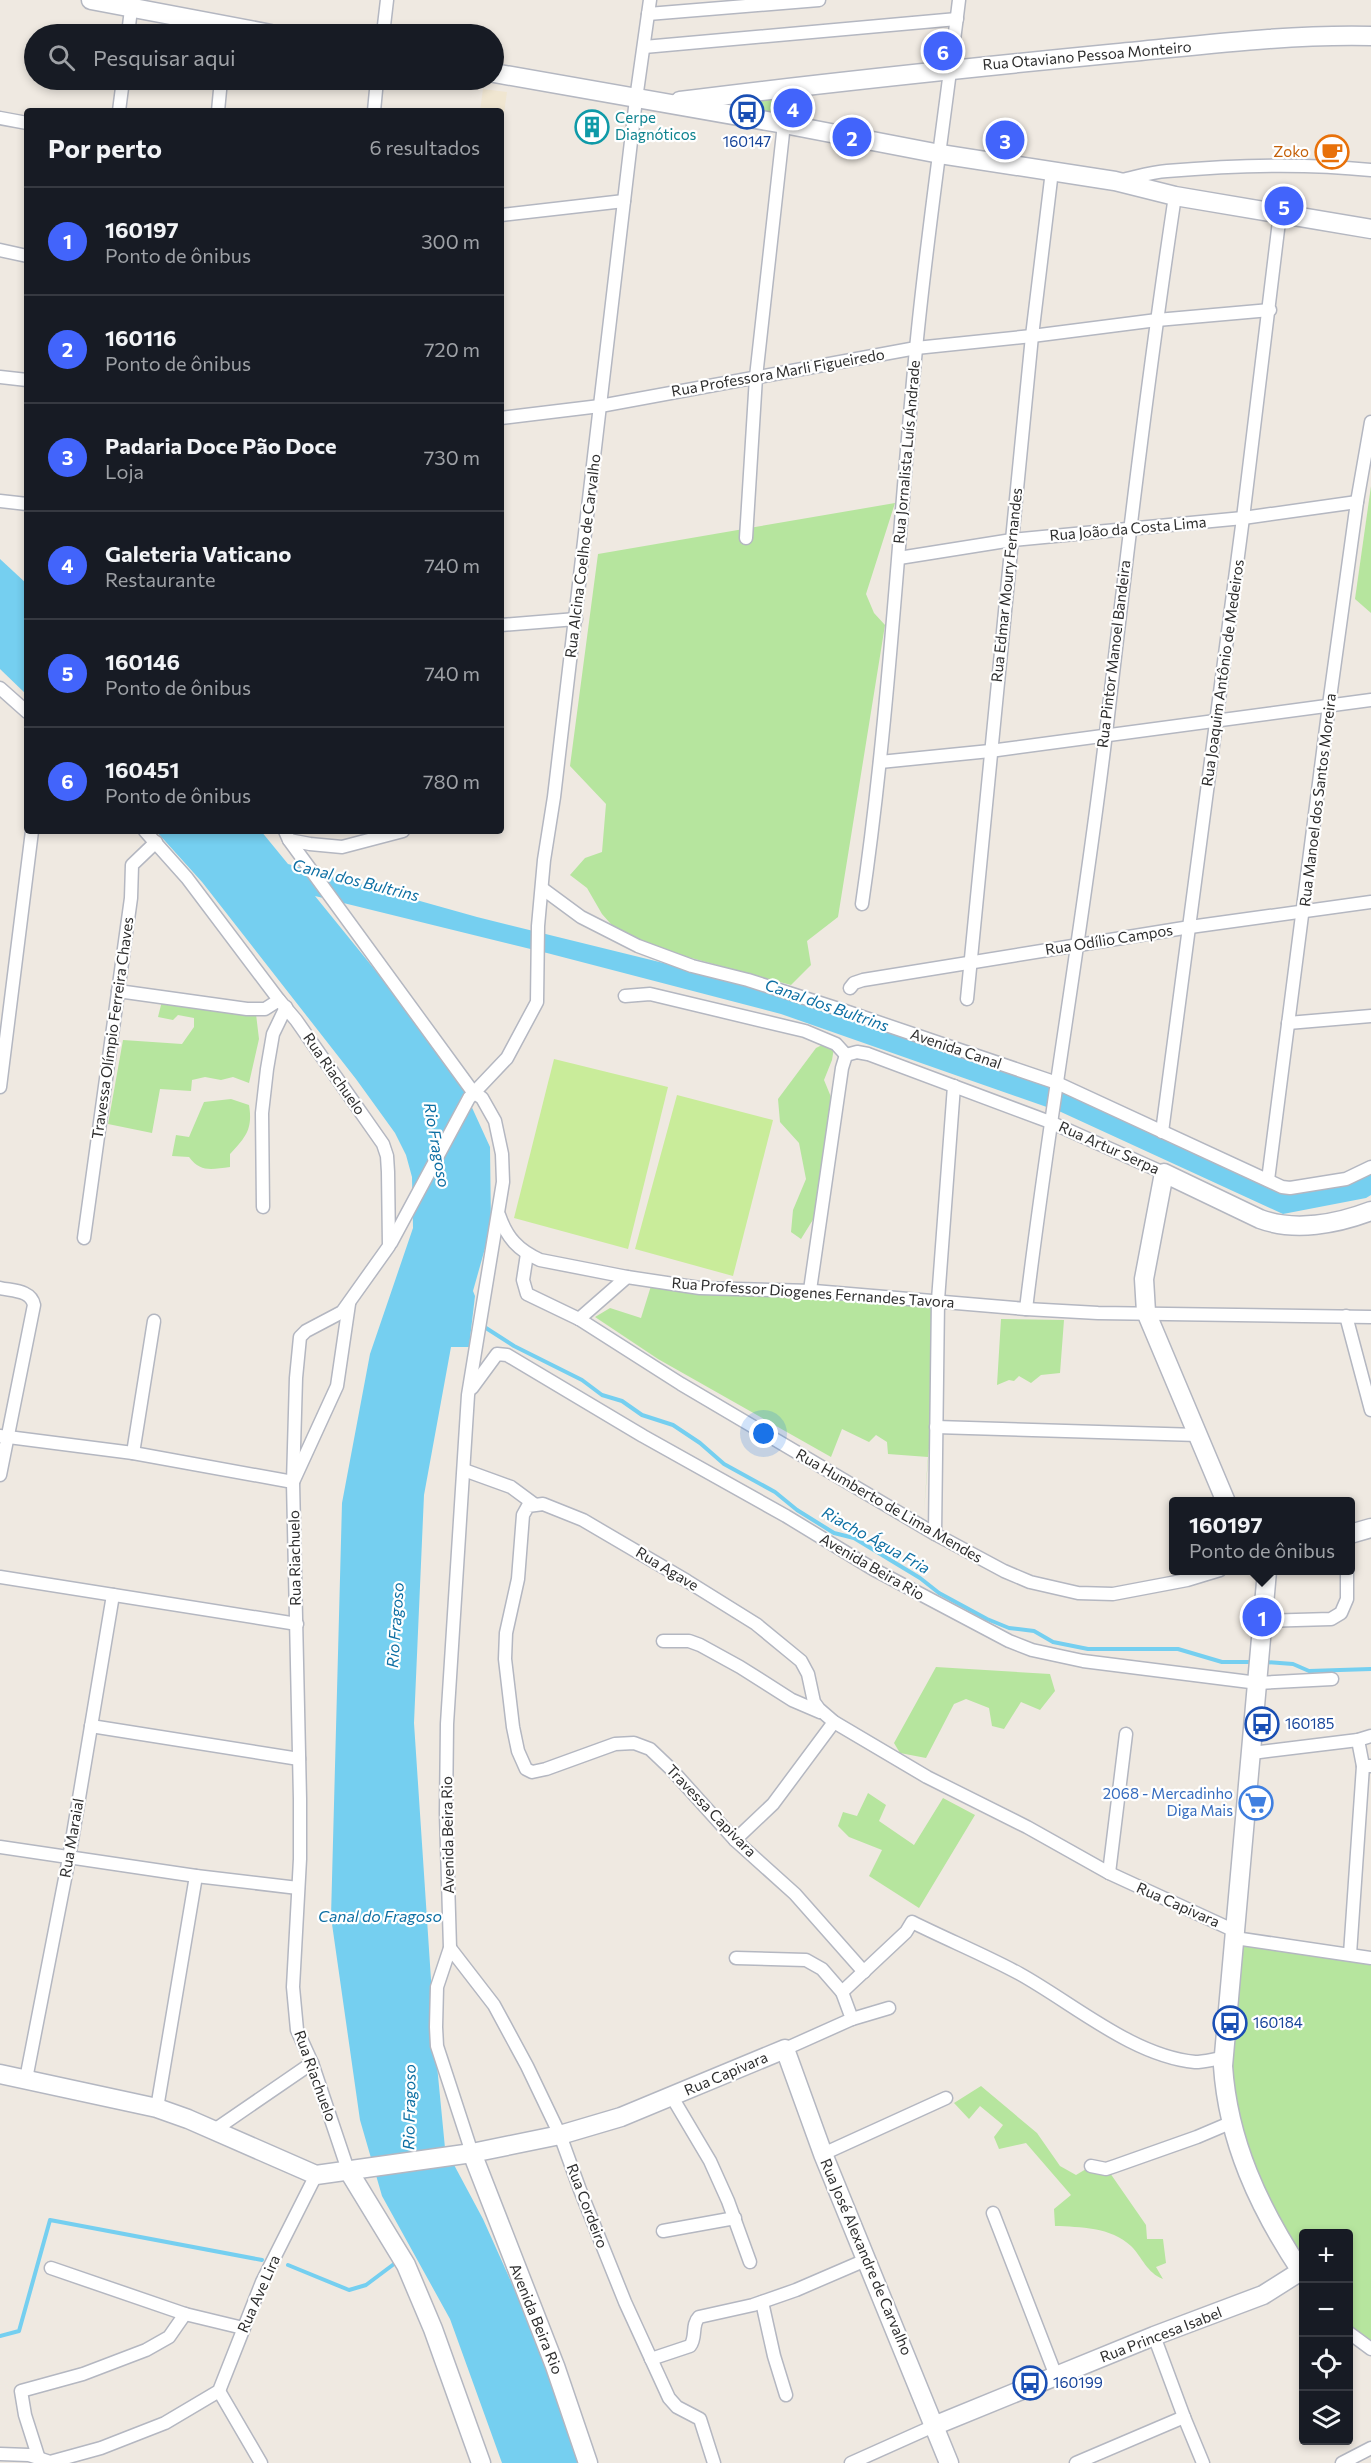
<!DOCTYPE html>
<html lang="pt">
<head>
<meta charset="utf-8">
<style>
  body { margin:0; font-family:Commissioner,sans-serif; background:#242831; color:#f1f3f6 }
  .controls { position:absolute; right:18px; bottom:18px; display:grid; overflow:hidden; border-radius:6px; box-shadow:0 3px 9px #0003 }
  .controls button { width:54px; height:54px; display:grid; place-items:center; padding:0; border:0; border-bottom:2px solid #363941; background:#171b24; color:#f1f3f6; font:30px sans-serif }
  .you { position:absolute; left:764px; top:1434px; width:21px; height:21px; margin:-15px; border:4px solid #fff; border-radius:50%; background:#1a73e8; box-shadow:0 0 0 9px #1a73e833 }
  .badge { display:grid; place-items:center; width:39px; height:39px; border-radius:50%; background:#4264fb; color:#fff; font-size:20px; font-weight:700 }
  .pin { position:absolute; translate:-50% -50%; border:3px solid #fff; box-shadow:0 2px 6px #0006 }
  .popup { position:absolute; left:1169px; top:1497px; width:186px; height:78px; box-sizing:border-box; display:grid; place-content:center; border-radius:6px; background:#171b24; filter:drop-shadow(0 2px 4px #0005); font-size:20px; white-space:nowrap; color:#9ea1a6 }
  .popup b { font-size:22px; color:#f1f3f6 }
  .popup::after { content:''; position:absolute; left:50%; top:100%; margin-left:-12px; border:12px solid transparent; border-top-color:#171b24 }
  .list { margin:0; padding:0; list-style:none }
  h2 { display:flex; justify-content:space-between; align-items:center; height:78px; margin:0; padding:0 24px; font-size:26px }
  h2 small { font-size:20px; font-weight:400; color:#9ea1a6 }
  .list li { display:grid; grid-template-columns:39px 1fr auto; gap:18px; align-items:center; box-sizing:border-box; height:108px; padding:0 24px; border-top:2px solid #363941 }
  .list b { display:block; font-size:22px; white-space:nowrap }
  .list p { margin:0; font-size:20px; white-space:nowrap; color:#9ea1a6 }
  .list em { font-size:20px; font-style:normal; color:#9ea1a6 }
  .icon { flex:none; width:33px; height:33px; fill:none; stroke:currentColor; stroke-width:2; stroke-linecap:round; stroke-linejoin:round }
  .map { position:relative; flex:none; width:1371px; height:2463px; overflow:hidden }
  .search { position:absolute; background:#171b24; box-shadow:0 3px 9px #0003; left:24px; top:24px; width:480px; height:66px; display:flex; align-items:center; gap:15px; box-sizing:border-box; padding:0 21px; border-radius:33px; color:#9ea1a6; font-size:22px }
  .panel { position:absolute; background:#171b24; box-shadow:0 3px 9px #0003; left:24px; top:108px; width:480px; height:726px; border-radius:6px }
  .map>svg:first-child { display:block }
  .education { fill:#f0e6d1 }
  .green { fill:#b6e59e }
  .pitch { fill:#c9ec9a }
  .water { fill:#75cff0 }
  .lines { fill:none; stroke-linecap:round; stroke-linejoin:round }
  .stream { stroke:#75cff0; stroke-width:4 }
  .street-casing { stroke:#b4b7c1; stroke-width:15 }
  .secondary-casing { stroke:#b4b7c1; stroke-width:21 }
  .street { stroke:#fff; stroke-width:12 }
  .secondary { stroke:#fff; stroke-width:18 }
  .labels { text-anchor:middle; stroke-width:4.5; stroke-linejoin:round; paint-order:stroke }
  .street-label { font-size:15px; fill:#2e2e2e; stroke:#fff }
  .culture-label { font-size:15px; fill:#0d838f; stroke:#fff; text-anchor:start }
  .transit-label { font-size:15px; fill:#164399; stroke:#fff; text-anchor:start }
  .food-label { font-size:15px; fill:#c56008; stroke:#fff; text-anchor:end }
  .shop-label { font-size:15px; fill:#366cbe; stroke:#fff; text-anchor:end }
  .water-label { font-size:16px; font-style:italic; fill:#0d6fa3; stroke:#fff }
</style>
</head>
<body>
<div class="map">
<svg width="1371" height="2463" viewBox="0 0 1371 2463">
  <rect width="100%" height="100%" fill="#efe9e1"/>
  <path class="education" d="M483 89 507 92 501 134V111H480Z"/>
  <g class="green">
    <path d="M814 85 803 127 689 106Z"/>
    <path d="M1371 486V613L1355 599Z"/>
    <path d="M895 503 866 594 874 613 885 625 838 917 807 941 811 965 791 985 625 940 602 914 587 888 570 875 585 858 602 852 606 804 570 766 598 554Z"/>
    <path d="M163 997 256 1014 259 1039 249 1083 233 1077 221 1080 205 1077 192 1080 191 1091 160 1089 152 1133 108 1124 123 1040 182 1044 194 1027V1018L178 1015 173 1020 158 1017Z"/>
    <path d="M824 1044 834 1048 832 1060 824 1080 831 1097 827 1127 828 1165 822 1205 801 1239 791 1232 793 1210 806 1179 799 1143 780 1122 778 1099 816 1048Z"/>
    <path d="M231 1099 249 1105C253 1129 246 1137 230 1154V1167C212 1169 201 1173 189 1157L172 1156 176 1135 189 1137 204 1102Z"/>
    <path d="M651 1286 938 1300 937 1348 924 1511 928 1457 888 1454 887 1442 876 1435 869 1442 842 1429 831 1457 658 1359 595 1317 610 1308 641 1318Z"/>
    <path d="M1001 1319 1064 1320 1060 1373 1041 1375 1031 1383 1019 1376 1014 1381 1009 1380 997 1385Z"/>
    <path d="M936 1667 1050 1674 1055 1691 1040 1710 1021 1702 1004 1729 992 1726 989 1708 966 1699 954 1704 926 1758 900 1753 894 1743Z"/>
    <path d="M868 1793 886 1805 879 1821 914 1845 943 1798 975 1815 919 1908 869 1876 882 1850 849 1837 838 1826 843 1812 857 1816Z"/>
    <path d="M1238 1943 1371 1958V2346L1362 2340 1349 2324 1348 2234H1304L1303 2270 1260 2200 1226 2101Z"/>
    <path d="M981 2086 1037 2133 1060 2166 1076 2175 1091 2166 1110 2173 1146 2225 1147 2239H1163L1166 2263 1156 2267 1163 2279C1147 2273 1142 2257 1131 2246 1111 2227 1080 2227 1055 2226L1054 2209 1071 2195 1026 2143 999 2149 994 2137 1003 2125 980 2106 969 2119 954 2103Z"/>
  </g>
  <g class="pitch">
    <path d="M554 1059 668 1087 628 1249 514 1218Z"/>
    <path d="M677 1095 773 1120 733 1276 635 1249Z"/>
  </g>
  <g class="water">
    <path d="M0 559 27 584V695L0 669Z"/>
    <path d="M156 831H261L288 864 477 917 761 987 1064 1091 1286 1192 1357 1181 1371 1173V1195L1366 1198 1283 1214 1061 1112 781 1014 547 953 315 896 453 1066 490 1147 491 1227 473 1291 475 1296 469 1347H451L424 1495 414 1723 436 2055 445 2148 483 2219 564 2400 580 2463H502L450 2319 382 2196 360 2120 331 1917 342 1503 370 1354 413 1228 412 1177 406 1155 395 1133 356 1079 202 882Z"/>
  </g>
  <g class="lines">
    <g class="stream">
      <path d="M484 1325 486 1328 514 1346 582 1380 602 1395 622 1401 642 1415 673 1425 700 1443 724 1464 775 1492 797 1510 834 1533 854 1538 920 1578 939 1593 987 1619 1009 1628 1034 1631 1053 1642 1088 1649H1178L1222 1662H1255"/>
      <path d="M1265 1662 1293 1664 1309 1671 1371 1669"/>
      <path d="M288 2265 349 2290 366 2285 394 2264"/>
      <path d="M0 2336 19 2331 50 2220 262 2260"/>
    </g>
    <g class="street-casing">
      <g id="street">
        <path d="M648 14 819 0"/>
        <path d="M128 34 132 1"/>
        <path d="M383 34 387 0"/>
        <path d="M644 47 957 19"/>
        <path d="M119 111 123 80"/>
        <path d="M218 111 221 80"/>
        <path d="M374 111 377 80"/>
        <path d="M0 118 27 123"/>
        <path d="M1122 180C1136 177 1152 172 1167 171 1235 165 1303 163 1371 170"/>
        <path d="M501 215 624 201"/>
        <path d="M0 250 27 256"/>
        <path d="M0 377 27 380"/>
        <path d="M501 418 600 406 916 348 1032 336 1157 320 1270 310"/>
        <path d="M0 501 27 504"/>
        <path d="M746 538 756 377 784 124"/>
        <path d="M899 558 1012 540 1243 518 1357 502"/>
        <path d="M501 625 576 619"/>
        <path d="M0 688 27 712"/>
        <path d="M880 762 990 751 1371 700"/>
        <path d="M145 831 187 878 279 1000"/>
        <path d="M285 831 289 840 473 1092 482 1098 495 1121 502 1154 503 1182 468 1395 447 1724 446 1813 450 1948 437 1987 436 2027 437 2046 472 2153"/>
        <path d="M289 840 310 844 342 847 403 831"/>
        <path d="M543 889 581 917 638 946 692 966 748 980 845 1011 1057 1083 1282 1187 1290 1188 1346 1179 1371 1167"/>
        <path d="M862 904C889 720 898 535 916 349 927 233 945 116 959 0"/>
        <path d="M850 988 854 983 863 980 1190 927 1371 902"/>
        <path d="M118 991 247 1009H265L279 1000 296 1020 383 1144 387 1156 388 1172 389 1246 342 1312 306 1331 300 1337 296 1378 293 1482 300 1799V1859L293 1987 297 2030 312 2063 348 2170"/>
        <path d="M625 996 650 994 805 1031 836 1044 846 1055"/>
        <path d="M967 999 1032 336 1052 171"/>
        <path d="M1288 1023 1371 1016"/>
        <path d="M846 1055 857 1052 868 1054 1050 1122 1164 1173"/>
        <path d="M0 1087 32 831"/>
        <path d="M1162 1132 1243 518 1280 213"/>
        <path d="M1268 1180 1329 705 1357 502 1371 422"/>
        <path d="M263 1207 262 1113 267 1069 273 1034 286 1007"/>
        <path d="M499 1215C507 1238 518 1250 540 1260L627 1277 700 1288 814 1291 1026 1309 1098 1313 1371 1317"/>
        <path d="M84 1238 131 898 132 865 156 842"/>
        <path d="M391 1243 469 1098 507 1058 537 1002 538 926 544 860 554 797 636 99 650 0"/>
        <path d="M527 1254 523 1280 527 1294 579 1319 681 1384 935 1534 1004 1571 1030 1582 1078 1593 1113 1594 1187 1580 1220 1570"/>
        <path d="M0 1288C13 1291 31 1290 34 1305L0 1475"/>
        <path d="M810 1290 842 1068 846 1055"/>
        <path d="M1026 1309C1049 1116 1083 926 1106 733 1127 554 1148 375 1175 196"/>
        <path d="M1346 1316 1371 1410"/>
        <path d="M579 1319 627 1277"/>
        <path d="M472 1388 497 1354 507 1355 643 1436 786 1516 873 1569 1009 1641 1032 1650 1083 1661 1258 1683 1332 1679"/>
        <path d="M936 1427 1198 1435"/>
        <path d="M0 1436 133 1453 293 1482 337 1386 349 1304"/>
        <path d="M133 1453 154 1321"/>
        <path d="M464 1470 511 1487 534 1504"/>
        <path d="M935 1534 938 1300 954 1086"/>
        <path d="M0 1577 297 1624"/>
        <path d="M1265 1621 1331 1619 1341 1613 1347 1599V1570"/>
        <path d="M663 1641H689L700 1645 740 1667 792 1700 820 1712"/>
        <path d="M91 1726 299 1759"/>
        <path d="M1358 1740 1363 1766H1370"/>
        <path d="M1252 1753 1358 1740 1371 1736"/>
        <path d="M735 1840 773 1804 834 1722"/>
        <path d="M0 1847 196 1876 298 1888"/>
        <path d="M1109 1873 1126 1734"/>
        <path d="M1235 1938 1371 1958"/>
        <path d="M450 1948 494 2005 527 2066 560 2135 580 2190 625 2302 669 2398 677 2407 700 2419 714 2463"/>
        <path d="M1350 1954 1363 1766"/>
        <path d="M736 1958 806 1960 822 1969 842 1992"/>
        <path d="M864 1972 795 1894 735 1840 671 1769 650 1749 634 1743 615 1744 546 1769 532 1772 526 1769 518 1751 513 1727 505 1659 506 1633 518 1579 523 1515 528 1506 543 1504 583 1520 687 1581 756 1624 801 1661 808 1674 814 1702 819 1709 834 1722 927 1777 1027 1827 1109 1873 1235 1931"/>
        <path d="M852 2019 889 2008"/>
        <path d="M785 2049 852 2019 842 1992 906 1932 912 1922C948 1940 985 1955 1020 1974 1074 2004 1133 2056 1195 2062 1204 2062 1214 2059 1223 2058"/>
        <path d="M26 2079 69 1858 113 1595"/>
        <path d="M672 2097 710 2161 728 2201 750 2262"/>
        <path d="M157 2108 196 1876"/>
        <path d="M213 2131 312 2063"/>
        <path d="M823 2154 946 2098"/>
        <path d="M1091 2166 1106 2169 1115 2166 1197 2137 1230 2123"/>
        <path d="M993 2213 1056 2376"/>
        <path d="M663 2231 735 2218"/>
        <path d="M51 2268 185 2314 243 2328"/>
        <path d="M762 2302 774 2356 786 2395"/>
        <path d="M1348 2332 1371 2349"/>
        <path d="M1154 2336 1184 2417 1203 2463"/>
        <path d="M651 2359 690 2346C697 2337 691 2325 699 2317L753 2305 796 2290 868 2259"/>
        <path d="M219 2391 261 2463"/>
        <path d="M0 2454 29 2455 50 2462 101 2448 165 2423 219 2391 262 2282 316 2175"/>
        <path d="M39 2459 25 2415 21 2391 83 2374 146 2350 169 2337 185 2314"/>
        <path d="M851 2463 936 2425"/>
        <path d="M1076 2463 1184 2417"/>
        <path d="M1342 2463 1371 2448"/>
      </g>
    </g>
    <g class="secondary-casing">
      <g id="secondary">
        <path d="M91 0 271 34"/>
        <path d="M494 73 784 124 940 154 1115 181 1175 196 1371 229"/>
        <path d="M680 101C823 83 966 68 1109 54 1196 46 1283 34 1371 36"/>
        <path d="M1226 1502 1146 1312 1144 1279 1164 1173 1260 1219C1295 1232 1337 1224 1371 1211"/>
        <path d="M1350 1534 1371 1528"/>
        <path d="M0 2074 157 2108 188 2119 316 2175 472 2153 560 2135 621 2117 785 2049 823 2154 949 2463"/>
        <path d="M472 2153 555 2366 588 2463"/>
        <path d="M348 2170 406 2265 433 2329 481 2463"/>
        <path d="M936 2425 1154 2336 1263 2295 1301 2271C1259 2208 1228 2141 1223 2066L1267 1571"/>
      </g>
    </g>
    <use href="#street" class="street"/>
    <use href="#secondary" class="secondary"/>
  </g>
  <defs>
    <g id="bus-ring" transform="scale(1.725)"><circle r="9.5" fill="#fff" stroke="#1a4fb4" stroke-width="1.5"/><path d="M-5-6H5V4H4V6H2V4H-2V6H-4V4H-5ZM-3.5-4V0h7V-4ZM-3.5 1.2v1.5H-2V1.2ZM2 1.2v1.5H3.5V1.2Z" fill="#1a4fb4"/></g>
    <g id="building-ring" transform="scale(1.725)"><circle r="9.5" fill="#fff" stroke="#0f9aa8" stroke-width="1.5"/><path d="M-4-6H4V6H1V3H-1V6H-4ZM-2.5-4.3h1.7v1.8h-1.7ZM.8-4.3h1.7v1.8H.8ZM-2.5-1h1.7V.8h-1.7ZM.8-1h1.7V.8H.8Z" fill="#0f9aa8"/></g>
    <g id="cafe-ring" transform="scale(1.725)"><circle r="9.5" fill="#fff" stroke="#e8710a" stroke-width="1.5"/><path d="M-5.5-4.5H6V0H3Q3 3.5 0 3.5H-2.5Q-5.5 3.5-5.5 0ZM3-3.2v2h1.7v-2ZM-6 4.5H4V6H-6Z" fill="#e8710a"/></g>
    <g id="supermarket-ring" transform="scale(1.725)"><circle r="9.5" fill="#fff" stroke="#3f7fe0" stroke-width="1.5"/><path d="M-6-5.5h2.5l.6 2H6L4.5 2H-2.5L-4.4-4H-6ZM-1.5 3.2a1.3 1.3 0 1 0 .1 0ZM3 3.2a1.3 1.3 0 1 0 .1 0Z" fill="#3f7fe0"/></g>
  </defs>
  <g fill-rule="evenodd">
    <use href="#bus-ring" x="747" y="112"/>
    <use href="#building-ring" x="592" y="127"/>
    <use href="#cafe-ring" x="1332" y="152"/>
    <use href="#bus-ring" x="1262" y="1724"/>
    <use href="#supermarket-ring" x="1256" y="1803"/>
    <use href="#bus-ring" x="1230" y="2023"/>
    <use href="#bus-ring" x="1030" y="2383"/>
  </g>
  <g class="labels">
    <g class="street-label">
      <text transform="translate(1087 56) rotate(-5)" y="5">Rua Otaviano Pessoa Monteiro</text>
      <text transform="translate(778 373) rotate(-10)" y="5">Rua Professora Marli Figueiredo</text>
      <text transform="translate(907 452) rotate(-85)" y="5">Rua Jornalista Luís Andrade</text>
      <text transform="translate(1128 529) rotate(-5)" y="5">Rua João da Costa Lima</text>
      <text transform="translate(583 556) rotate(-83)" y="5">Rua Alcina Coelho de Carvalho</text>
      <text transform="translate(1007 585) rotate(-84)" y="5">Rua Edmar Moury Fernandes</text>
      <text transform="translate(1114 654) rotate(-83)" y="5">Rua Pintor Manoel Bandeira</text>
      <text transform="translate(1223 673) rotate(-82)" y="5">Rua Joaquim Antônio de Medeiros</text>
      <text transform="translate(1318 800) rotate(-83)" y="5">Rua Manoel dos Santos Moreira</text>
      <text transform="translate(1109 940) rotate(-9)" y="5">Rua Odílio Campos</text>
      <text transform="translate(113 1028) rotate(-82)" y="5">Travessa Olímpio Ferreira Chaves</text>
      <text transform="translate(956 1049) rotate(19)" y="5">Avenida Canal</text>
      <text transform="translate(334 1074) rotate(55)" y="5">Rua Riachuelo</text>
      <text transform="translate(1109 1148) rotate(24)" y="5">Rua Artur Serpa</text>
      <text transform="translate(813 1293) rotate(4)" y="5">Rua Professor Diogenes Fernandes Tavora</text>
      <text transform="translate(889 1506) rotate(30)" y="5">Rua Humberto de Lima Mendes</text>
      <text transform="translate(295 1558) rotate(-91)" y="5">Rua Riachuelo</text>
      <text transform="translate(872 1567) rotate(30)" y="5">Avenida Beira Rio</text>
      <text transform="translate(667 1569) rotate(31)" y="5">Rua Agave</text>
      <text transform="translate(711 1811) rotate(46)" y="5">Travessa Capivara</text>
      <text transform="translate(448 1835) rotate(-91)" y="5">Avenida Beira Rio</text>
      <text transform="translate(72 1838) rotate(-80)" y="5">Rua Maraial</text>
      <text transform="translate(1178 1905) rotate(24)" y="5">Rua Capivara</text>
      <text transform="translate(726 2074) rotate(-23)" y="5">Rua Capivara</text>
      <text transform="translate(315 2076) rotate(70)" y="5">Rua Riachuelo</text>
      <text transform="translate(587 2206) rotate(69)" y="5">Rua Cordeiro</text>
      <text transform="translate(866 2257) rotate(67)" y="5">Rua José Alexandre de Carvalho</text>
      <text transform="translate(259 2294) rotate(-66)" y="5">Rua Ave Lira</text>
      <text transform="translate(536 2319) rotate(68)" y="5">Avenida Beira Rio</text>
      <text transform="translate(1161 2335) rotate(-21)" y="5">Rua Princesa Isabel</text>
    </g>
    <g class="culture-label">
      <text x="615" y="123">Cerpe<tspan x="615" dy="17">Diagnóticos</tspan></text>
    </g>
    <g class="transit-label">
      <text x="747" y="147" text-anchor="middle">160147</text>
      <text x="1285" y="1729">160185</text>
      <text x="1253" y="2028">160184</text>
      <text x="1053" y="2388">160199</text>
    </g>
    <g class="food-label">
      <text x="1309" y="157">Zoko</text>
    </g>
    <g class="shop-label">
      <text x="1233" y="1799">2068 - Mercadinho<tspan x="1233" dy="17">Diga Mais</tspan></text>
    </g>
    <g class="water-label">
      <text transform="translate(356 880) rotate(14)" y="6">Canal dos Bultrins</text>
      <text transform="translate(827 1005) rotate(19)" y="6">Canal dos Bultrins</text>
      <text transform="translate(437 1145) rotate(80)" y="6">Rio Fragoso</text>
      <text transform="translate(876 1540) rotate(29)" y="6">Riacho Água Fria</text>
      <text transform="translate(395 1625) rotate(-86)" y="6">Rio Fragoso</text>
      <text x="380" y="1922">Canal do Fragoso</text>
      <text transform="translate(409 2107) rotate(-89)" y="6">Rio Fragoso</text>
    </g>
  </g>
</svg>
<div class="controls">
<button>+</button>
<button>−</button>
<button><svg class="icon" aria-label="locate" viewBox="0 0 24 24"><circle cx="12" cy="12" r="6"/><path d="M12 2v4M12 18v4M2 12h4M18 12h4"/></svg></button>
<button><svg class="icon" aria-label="layers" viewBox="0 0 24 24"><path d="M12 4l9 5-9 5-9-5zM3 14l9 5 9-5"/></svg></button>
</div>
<div class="you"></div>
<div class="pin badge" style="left:1262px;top:1617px">1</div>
<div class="popup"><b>160197</b>Ponto de ônibus</div>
<div class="pin badge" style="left:852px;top:137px">2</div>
<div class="pin badge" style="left:1005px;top:140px">3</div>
<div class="pin badge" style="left:793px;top:108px">4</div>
<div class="pin badge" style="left:1284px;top:206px">5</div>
<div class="pin badge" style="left:943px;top:51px">6</div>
<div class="search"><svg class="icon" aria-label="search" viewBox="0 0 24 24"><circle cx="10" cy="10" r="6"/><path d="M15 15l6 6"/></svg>Pesquisar aqui</div>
<section class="panel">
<h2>Por perto<small>6 resultados</small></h2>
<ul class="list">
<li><span class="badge">1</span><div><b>160197</b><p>Ponto de ônibus</p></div><em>300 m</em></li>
<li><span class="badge">2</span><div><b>160116</b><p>Ponto de ônibus</p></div><em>720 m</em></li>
<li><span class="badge">3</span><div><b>Padaria Doce Pão Doce</b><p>Loja</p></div><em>730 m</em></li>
<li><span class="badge">4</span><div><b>Galeteria Vaticano</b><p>Restaurante</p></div><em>740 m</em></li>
<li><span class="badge">5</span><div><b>160146</b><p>Ponto de ônibus</p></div><em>740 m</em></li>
<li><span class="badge">6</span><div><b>160451</b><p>Ponto de ônibus</p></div><em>780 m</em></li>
</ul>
</section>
</div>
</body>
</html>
